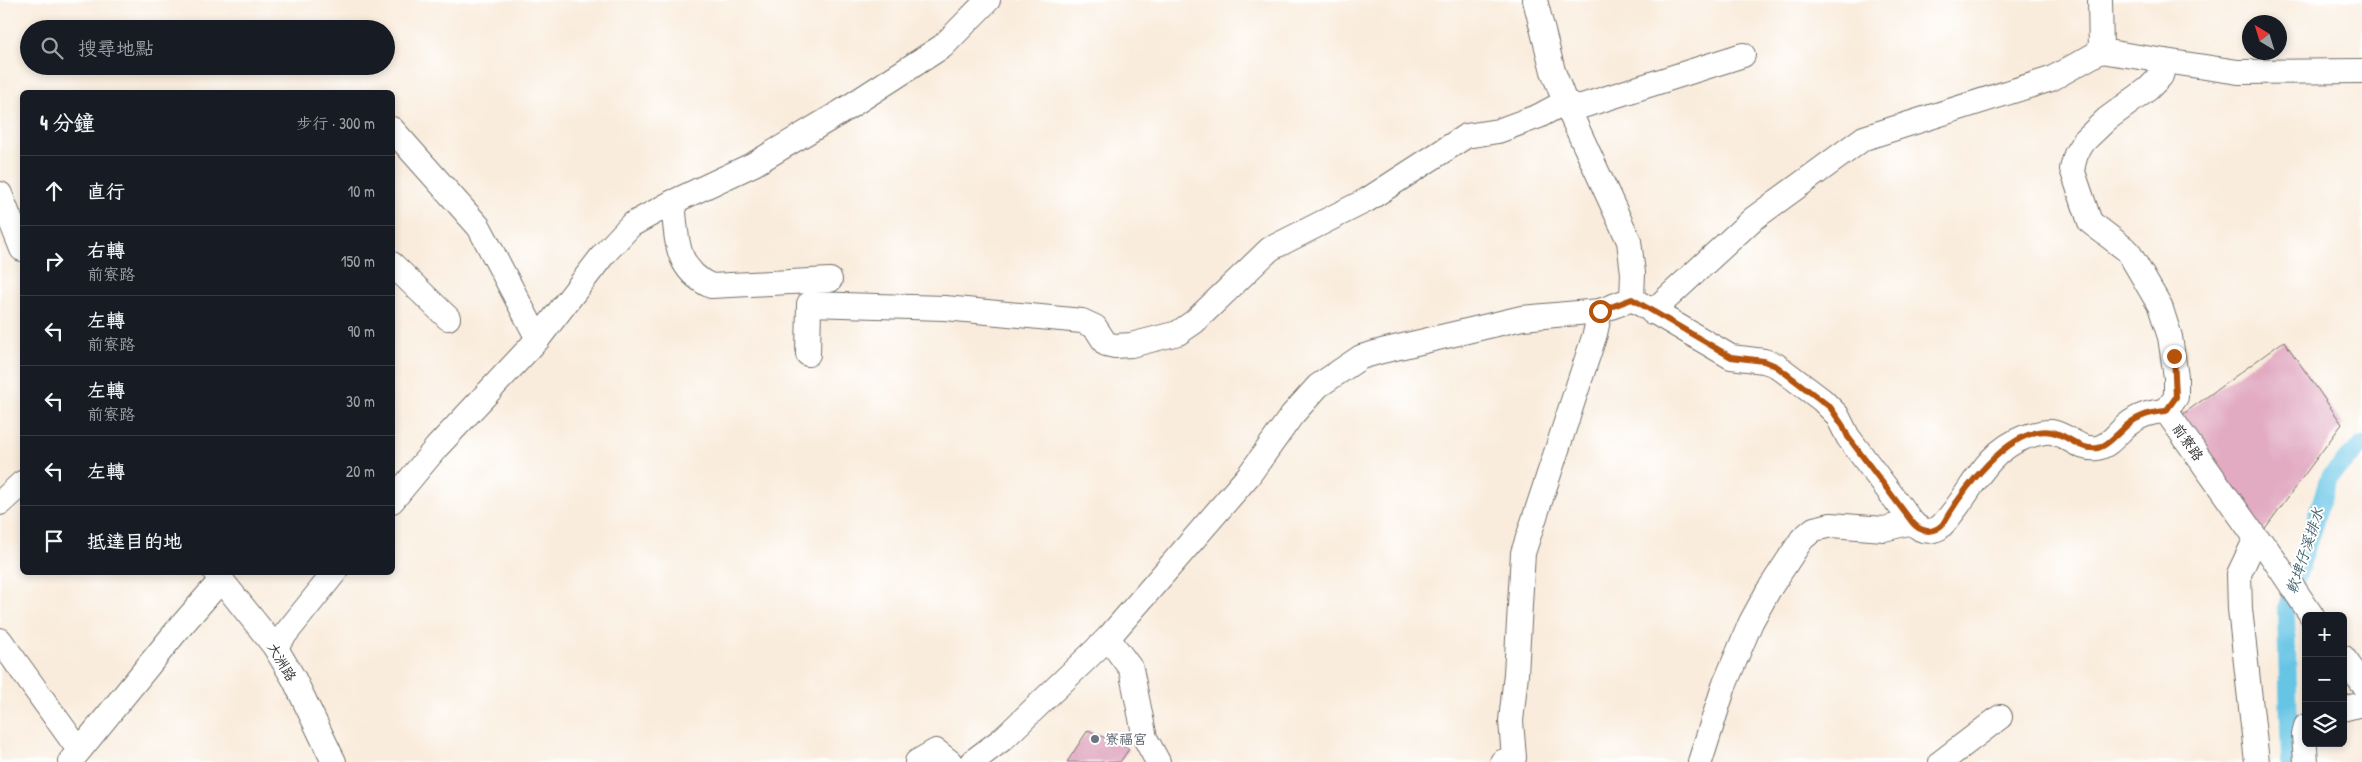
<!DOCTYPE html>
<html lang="zh-TW">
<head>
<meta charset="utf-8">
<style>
  body { margin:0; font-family:"Patrick Hand","LXGW WenKai TC",sans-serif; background:#20242c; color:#f1f3f6 }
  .controls { position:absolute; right:15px; bottom:15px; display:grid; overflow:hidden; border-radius:8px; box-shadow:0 2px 8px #0003 }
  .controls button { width:45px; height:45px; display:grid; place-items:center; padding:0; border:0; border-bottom:1px solid #363941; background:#171b24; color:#f1f3f6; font:25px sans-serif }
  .compass { position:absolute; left:2242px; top:15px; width:45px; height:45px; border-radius:50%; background:#171b24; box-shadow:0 2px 8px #0003; rotate:322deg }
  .stop { position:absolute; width:15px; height:15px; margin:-11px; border:4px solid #b45309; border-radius:50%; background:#fff }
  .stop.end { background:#b45309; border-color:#fff; box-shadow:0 1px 5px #0008 }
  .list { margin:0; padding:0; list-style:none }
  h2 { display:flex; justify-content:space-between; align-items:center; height:65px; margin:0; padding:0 20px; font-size:21px }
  h2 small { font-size:16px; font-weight:400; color:#9ea1a6 }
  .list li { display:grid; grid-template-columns:32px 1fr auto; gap:15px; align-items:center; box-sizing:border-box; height:70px; padding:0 20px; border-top:1px solid #363941 }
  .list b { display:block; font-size:19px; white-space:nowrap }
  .list p { margin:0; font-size:16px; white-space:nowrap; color:#9ea1a6 }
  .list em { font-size:16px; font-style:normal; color:#9ea1a6 }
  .icon { flex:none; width:28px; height:28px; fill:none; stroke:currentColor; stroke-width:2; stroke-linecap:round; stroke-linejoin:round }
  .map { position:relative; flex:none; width:2362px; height:762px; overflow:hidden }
  .search { position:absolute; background:#171b24; box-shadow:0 2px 8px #0003; left:20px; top:20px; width:375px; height:55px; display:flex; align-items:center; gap:12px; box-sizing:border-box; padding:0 18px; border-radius:28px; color:#9ea1a6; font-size:19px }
  .panel { position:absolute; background:#171b24; box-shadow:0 2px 8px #0003; left:20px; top:90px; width:375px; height:485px; border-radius:8px }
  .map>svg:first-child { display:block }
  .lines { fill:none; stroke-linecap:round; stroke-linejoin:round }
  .canal { stroke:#66c5e5; stroke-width:18 }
  .building { fill:#e2abc2 }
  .minor-casing { stroke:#736f69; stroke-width:26 }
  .minor { stroke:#fff; stroke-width:24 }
  .route { stroke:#b45309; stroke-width:6 }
  .worship-dot { fill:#6b7280; stroke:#fff; stroke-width:2 }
  .labels { text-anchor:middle; stroke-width:4; stroke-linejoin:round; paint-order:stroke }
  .street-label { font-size:14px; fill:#2b2b2b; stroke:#fff }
  .worship-label { font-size:14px; fill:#5b616d; stroke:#fff; text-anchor:start }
  .water-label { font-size:15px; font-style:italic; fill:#40616c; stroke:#fff }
</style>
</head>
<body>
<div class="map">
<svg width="2362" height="762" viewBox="0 0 2362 762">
  <rect width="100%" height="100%" fill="#fff"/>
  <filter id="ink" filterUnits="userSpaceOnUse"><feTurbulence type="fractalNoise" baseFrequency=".02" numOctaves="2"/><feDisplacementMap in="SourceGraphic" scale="10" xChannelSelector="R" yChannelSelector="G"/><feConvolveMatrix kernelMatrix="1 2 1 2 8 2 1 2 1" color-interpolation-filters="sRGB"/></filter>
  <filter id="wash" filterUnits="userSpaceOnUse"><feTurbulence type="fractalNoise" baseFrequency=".0096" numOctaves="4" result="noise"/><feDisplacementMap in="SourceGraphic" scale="20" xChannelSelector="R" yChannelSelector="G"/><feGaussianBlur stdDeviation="1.12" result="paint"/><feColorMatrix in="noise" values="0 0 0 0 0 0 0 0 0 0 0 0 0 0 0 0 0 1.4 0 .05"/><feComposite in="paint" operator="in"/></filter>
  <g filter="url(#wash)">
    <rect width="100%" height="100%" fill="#f9ecdc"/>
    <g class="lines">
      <path class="canal" d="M2290 762 2286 612 2329 477 2362 445"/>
    </g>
    <g id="blocks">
      <g class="building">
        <path d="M2284 341 2342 424 2263 531 2179 417Z"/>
        <path d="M1088 730 1129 749 1120 762H1067Z"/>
      </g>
    </g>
  </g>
  <g filter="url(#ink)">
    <use href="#blocks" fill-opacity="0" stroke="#736f69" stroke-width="1"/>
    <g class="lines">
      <g class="minor-casing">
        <g id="minor">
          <path d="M2100 0 2101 51 2165 61 2161 76 2148 89 2107 119 2084 141 2076 154 2072 169 2090 222 2128 251 2160 306 2170 337 2176 377V397L2166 411"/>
          <path d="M2165 61 2238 72 2362 71"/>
          <path d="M392 129 479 227 538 339"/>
          <path d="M0 194 22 249"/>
          <path d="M673 202C677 237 674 269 711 286L830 280"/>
          <path d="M392 264 448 318"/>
          <path d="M1632 299 1731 357 1764 361 1776 365 1822 400 1837 415 1848 437 1912 522C1920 531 1928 533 1939 528 1970 499 1980 454 2025 437 2032 435 2043 431 2051 432 2067 434 2079 451 2097 448 2110 446 2118 432 2127 425 2139 415 2151 412 2166 411L2256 538 2265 546 2312 616"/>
          <path d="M1652 312 1753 219 1864 138 2051 79 2101 51"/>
          <path d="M808 354 809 304 945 308 1082 321 1095 327 1106 344 1115 346 1131 345 1178 333 1194 322 1270 249 1367 200 1466 136 1498 131 1539 116 1565 102 1579 107 1743 55"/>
          <path d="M392 501 436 448 538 339 603 255 631 225 673 202 754 164 841 112 943 46 988 0"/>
          <path d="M0 503 22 483"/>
          <path d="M2256 538 2239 574 2240 609 2257 762"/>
          <path d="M215 572 275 647 294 679 334 762"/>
          <path d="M1108 638 1131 669 1145 738 1158 762"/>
          <path d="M0 640 79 750"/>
          <path d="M275 647 335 572"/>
          <path d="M2343 657 2362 683"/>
          <path d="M2343 709 2362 704"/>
          <path d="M2306 726 2304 735 2306 762"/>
          <path d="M70 762 175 633 221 580"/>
          <path d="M917 762 936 751 950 762"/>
          <path d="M972 762 1004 738 1108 638 1249 475 1292 415 1318 386 1361 357 1382 351 1522 318 1600 311 1632 299 1633 273 1629 241 1565 102 1553 71 1535 0"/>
          <path d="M1502 762 1514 758 1511 721 1516 674 1523 553 1595 334 1600 311"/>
          <path d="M1700 762 1724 686 1751 622 1768 591 1802 539 1814 529 1831 525 1884 529 1912 522"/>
          <path d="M1941 762 2000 717"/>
        </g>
      </g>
      <use href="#minor" class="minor"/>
    </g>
  </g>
  <g class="lines" filter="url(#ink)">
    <path class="route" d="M1600 311 1632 299 1731 357 1764 361 1776 366 1830 407 1843 426 1848 437 1912 522C1921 533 1933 534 1943 524 1960 494 2010 424 2052 432 2068 435 2080 451 2098 448 2107 446 2115 436 2122 430 2134 417 2149 412 2166 411L2176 397 2174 356"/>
  </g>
  <circle class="worship-dot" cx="1095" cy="739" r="5"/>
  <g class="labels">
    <g class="street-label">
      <text transform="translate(2188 442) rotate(55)" y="5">前寮路</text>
      <text transform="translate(282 662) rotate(59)" y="5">大洲路</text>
    </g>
    <g class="worship-label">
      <text x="1105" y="744">寮福宮</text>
    </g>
    <g class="water-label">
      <text transform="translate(2305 551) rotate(-72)" y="5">軟埤仔溪排水</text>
    </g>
  </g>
</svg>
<div class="controls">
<button>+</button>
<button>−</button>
<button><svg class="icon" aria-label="layers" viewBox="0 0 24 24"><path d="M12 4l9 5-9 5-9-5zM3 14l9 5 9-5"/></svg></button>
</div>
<svg class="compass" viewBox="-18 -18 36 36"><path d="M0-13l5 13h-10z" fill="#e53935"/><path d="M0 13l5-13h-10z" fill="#9ea1a6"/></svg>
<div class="stop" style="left:1600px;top:311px"></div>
<div class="stop end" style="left:2174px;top:356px"></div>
<div class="search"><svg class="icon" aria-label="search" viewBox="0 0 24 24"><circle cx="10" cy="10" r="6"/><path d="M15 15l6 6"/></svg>搜尋地點</div>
<section class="panel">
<h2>4 分鐘<small>步行 · 300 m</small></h2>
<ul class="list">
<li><svg class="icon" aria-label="ahead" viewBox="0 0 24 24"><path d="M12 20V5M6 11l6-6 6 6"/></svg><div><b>直行</b></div><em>10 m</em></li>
<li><svg class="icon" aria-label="right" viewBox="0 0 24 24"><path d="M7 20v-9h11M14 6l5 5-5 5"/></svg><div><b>右轉</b><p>前寮路</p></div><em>150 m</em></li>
<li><svg class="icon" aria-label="left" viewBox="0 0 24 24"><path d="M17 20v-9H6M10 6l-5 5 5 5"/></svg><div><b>左轉</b><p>前寮路</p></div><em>90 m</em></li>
<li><svg class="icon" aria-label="left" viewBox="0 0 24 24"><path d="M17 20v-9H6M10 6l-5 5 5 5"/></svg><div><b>左轉</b><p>前寮路</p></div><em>30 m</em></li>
<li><svg class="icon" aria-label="left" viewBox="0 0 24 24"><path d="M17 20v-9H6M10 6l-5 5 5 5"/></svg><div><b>左轉</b></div><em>20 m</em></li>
<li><svg class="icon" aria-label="arrive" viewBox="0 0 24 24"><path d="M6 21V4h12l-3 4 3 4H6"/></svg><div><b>抵達目的地</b></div></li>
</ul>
</section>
</div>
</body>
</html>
